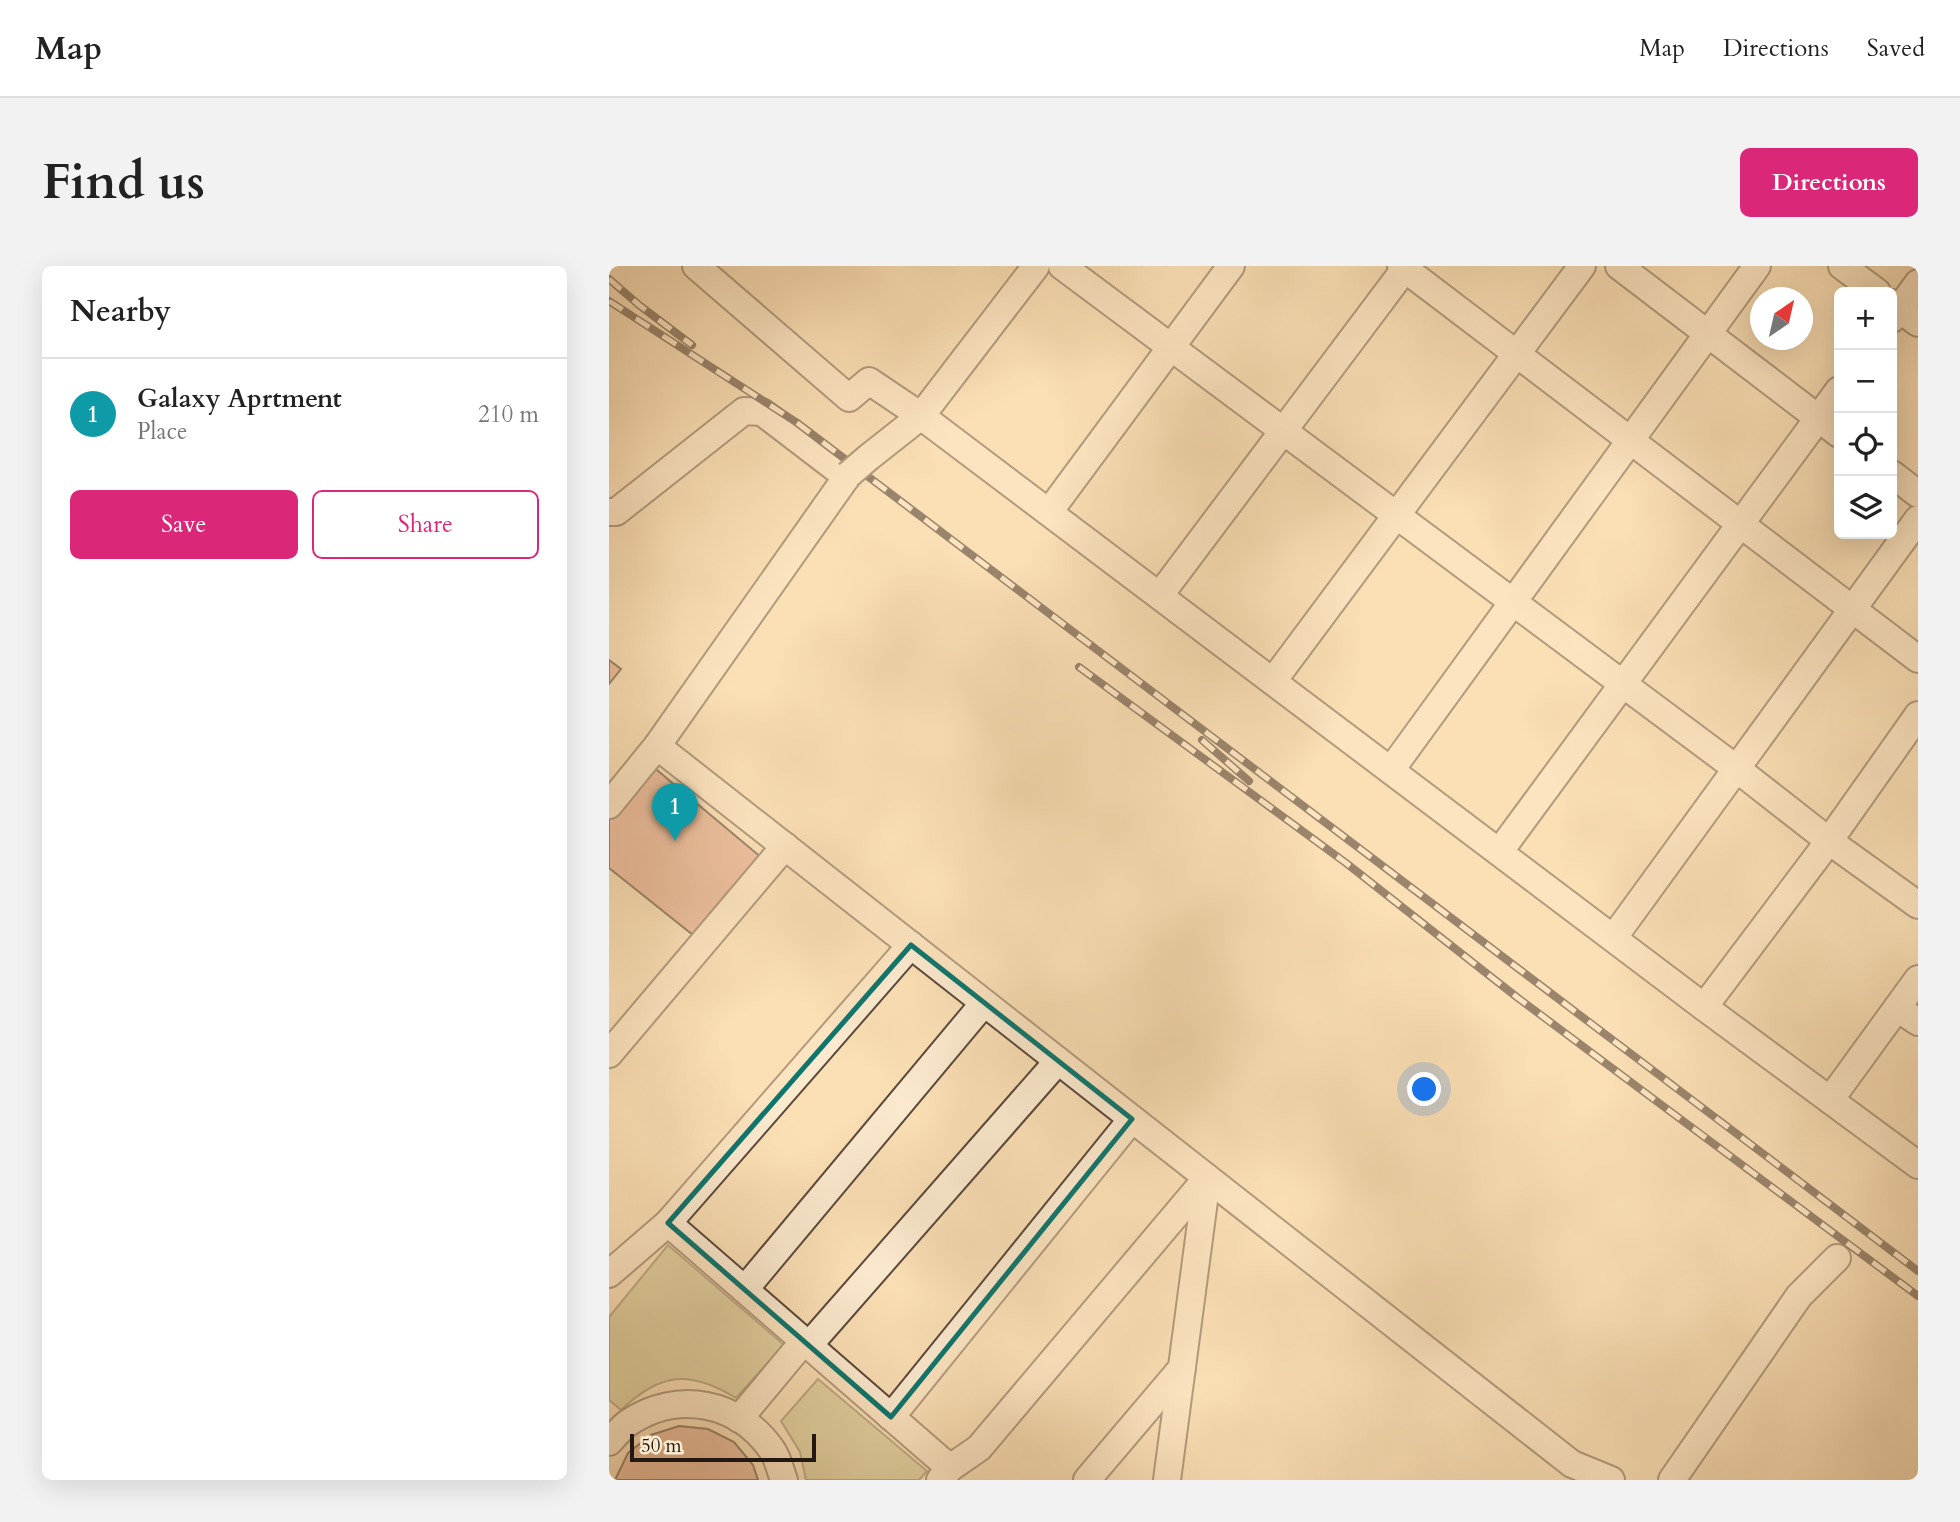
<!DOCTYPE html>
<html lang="en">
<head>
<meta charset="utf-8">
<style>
  body { margin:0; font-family:Cardo,serif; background:#f2f2f2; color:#222 }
  .controls { position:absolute; right:21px; top:21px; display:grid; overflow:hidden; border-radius:10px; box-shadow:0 7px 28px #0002 }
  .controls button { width:63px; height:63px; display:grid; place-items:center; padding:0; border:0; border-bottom:2px solid #e0e0e0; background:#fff; color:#222; font:35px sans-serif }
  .compass { position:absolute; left:1141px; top:21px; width:63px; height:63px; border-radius:50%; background:#fff; box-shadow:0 7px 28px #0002; rotate:34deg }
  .scale { position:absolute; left:21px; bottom:18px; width:186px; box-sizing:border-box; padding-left:7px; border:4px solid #241813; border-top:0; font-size:19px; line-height:24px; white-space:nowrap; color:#241813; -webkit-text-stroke:5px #fceacf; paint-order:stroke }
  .you { position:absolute; left:816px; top:824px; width:24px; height:24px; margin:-18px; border:5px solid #fff; border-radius:50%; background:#1a73e8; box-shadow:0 0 0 10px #1a73e833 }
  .badge { display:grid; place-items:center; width:46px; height:46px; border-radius:50%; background:#db2777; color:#fff; font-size:23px; font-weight:700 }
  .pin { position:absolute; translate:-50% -58px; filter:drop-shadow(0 2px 4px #0008) }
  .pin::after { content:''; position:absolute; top:37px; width:24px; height:21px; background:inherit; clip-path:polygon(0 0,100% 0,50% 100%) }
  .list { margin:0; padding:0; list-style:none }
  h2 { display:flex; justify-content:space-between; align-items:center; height:91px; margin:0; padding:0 28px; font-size:30px }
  h2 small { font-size:23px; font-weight:400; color:#767676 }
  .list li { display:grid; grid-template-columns:46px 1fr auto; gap:21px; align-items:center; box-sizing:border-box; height:112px; padding:0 28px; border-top:2px solid #e0e0e0 }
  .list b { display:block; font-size:26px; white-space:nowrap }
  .list p { margin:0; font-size:23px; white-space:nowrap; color:#767676 }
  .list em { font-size:23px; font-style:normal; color:#767676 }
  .actions { display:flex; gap:14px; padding:21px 28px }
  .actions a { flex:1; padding:16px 0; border:2px solid #db2777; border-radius:10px; text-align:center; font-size:24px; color:#db2777 }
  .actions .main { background:#db2777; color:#fff }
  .icon { flex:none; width:38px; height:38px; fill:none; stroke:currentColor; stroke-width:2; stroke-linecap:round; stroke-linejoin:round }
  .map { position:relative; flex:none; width:1309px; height:1214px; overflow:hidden; border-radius:10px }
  header { display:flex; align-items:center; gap:42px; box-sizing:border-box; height:98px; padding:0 35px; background:#fff; border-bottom:2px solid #e0e0e0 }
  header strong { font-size:33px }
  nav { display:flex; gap:38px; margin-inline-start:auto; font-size:24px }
  .intro { display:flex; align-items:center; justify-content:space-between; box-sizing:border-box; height:168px; padding:0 42px }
  h1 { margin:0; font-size:49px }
  .button { padding:18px 32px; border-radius:10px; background:#db2777; color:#fff; font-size:24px; font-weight:700 }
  main { display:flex; gap:42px; padding:0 42px }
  aside { flex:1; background:#fff; border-radius:10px; box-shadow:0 7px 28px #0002 }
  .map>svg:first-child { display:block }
  .green { fill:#c6c088; stroke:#756c4e; stroke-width:2 }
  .building { fill:#de9b84; stroke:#241813; stroke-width:2 }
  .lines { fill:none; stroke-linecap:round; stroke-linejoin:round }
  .minor-casing { stroke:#5a4a3c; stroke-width:30 }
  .minor { stroke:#fceacf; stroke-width:26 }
  .rail-casing { stroke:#241813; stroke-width:8 }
  .rail { stroke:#fceacf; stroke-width:5; stroke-dasharray:16; stroke-linecap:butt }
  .minor-bridge-casing { stroke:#5a4a3c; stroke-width:30; stroke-linecap:butt }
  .minor-bridge { stroke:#fceacf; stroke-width:26 }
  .marked { fill:none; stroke:#0f766e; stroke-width:5; stroke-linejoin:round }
</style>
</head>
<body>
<header>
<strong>Map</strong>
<nav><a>Map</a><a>Directions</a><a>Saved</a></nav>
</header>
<div class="intro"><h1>Find us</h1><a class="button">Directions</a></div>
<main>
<aside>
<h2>Nearby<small></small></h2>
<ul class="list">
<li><span class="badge" style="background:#0f9aa8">1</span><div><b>Galaxy Aprtment</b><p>Place</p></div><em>210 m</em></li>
</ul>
<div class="actions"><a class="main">Save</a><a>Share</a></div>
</aside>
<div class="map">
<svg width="1309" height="1214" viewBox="0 0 1309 1214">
  <rect width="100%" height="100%" fill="#fbdfb5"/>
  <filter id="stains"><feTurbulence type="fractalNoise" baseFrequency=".00286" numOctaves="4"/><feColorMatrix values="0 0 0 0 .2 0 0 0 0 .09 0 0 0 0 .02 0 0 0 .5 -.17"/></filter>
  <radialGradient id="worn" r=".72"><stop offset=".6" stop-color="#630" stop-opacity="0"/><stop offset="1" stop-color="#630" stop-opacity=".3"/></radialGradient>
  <g class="green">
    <path d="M59 979 175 1079 127 1132C81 1104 52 1106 12 1144L0 1134V1051Z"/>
    <path d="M209 1113 318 1205 310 1214H197L191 1186 172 1155Z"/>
  </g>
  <g class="building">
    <path d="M0 394 12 403 0 418Z"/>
    <path d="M36 494 160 598 94 677 0 602V552Z"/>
    <path d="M70 1160 99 1163 125 1176 144 1199 149 1214H6L19 1187 42 1169Z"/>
  </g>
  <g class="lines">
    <g class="minor-casing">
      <g id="minor">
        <path d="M87 0 240 132 260 115 312 150 1095 741 1309 899"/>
        <path d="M453 0 1128 503 1220 575 1309 639"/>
        <path d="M792 0 1309 393"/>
        <path d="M1010 0 1230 168"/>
        <path d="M1233 0 1268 26"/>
        <path d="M1283 37 1309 57"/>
        <path d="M1283 53 1309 17"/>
        <path d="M260 191 312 150 427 0"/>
        <path d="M1283 208 1309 228"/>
        <path d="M0 246H7L135 145 153 146 238 211"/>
        <path d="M440 246 622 0"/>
        <path d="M551 329 798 0"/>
        <path d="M664 415 973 0"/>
        <path d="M48 480 963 1198 1002 1214"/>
        <path d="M782 504 1148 0"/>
        <path d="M0 539 48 480 239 209"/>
        <path d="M891 585 1230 124"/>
        <path d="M1005 671 1309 253"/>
        <path d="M1095 741 1220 575 1309 449"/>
        <path d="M1288 742 1309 756"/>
        <path d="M0 788 176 580"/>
        <path d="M1221 834 1309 713"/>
        <path d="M59 957 341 1202 331 1214"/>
        <path d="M0 1008 59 957 302 679"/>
        <path d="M136 1023 375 737"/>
        <path d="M200 1079 449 795"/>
        <path d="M282 1151 523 853"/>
        <path d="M130 1153 195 1075"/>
        <path d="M0 1176C6 1170 12 1162 19 1157 68 1124 129 1135 163 1184 169 1192 171 1204 175 1214"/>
        <path d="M341 1202 370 1182 598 912"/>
        <path d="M478 1214 573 1102"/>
        <path d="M558 1214 598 912"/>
        <path d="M1063 1214 1190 1030 1228 992"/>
      </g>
    </g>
    <use href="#minor" class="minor"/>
    <g class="rail-casing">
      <g id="rail">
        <path d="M0 13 30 39 83 79"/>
        <path d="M0 35 187 156 1309 1005"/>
        <path d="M470 401 737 597 909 732 1309 1030"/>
        <path d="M593 474 640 515"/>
      </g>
    </g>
    <use href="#rail" class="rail"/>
    <g class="minor-bridge-casing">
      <path id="minor-bridge" d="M239 209 260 191"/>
    </g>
    <use href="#minor-bridge" class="minor-bridge"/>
  </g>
  <path d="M0 0H1309V1214H0ZM302 679 523 853 282 1151 59 957Z" fill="#fbdfb5" fill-opacity=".55" fill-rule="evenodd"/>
  <path class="marked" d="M302 679 523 853 282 1151 59 957Z"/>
  <rect width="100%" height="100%" filter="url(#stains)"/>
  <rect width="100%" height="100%" fill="url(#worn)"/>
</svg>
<div class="controls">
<button>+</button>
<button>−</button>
<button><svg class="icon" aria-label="locate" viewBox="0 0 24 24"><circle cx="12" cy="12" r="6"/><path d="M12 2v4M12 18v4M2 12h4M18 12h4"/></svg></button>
<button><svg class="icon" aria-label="layers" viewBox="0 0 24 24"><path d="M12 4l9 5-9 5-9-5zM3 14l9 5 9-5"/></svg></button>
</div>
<svg class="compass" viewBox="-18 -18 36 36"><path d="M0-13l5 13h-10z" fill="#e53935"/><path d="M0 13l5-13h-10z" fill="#767676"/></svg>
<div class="scale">50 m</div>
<div class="you"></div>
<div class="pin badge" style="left:66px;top:575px;background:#0f9aa8">1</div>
</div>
</main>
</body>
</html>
